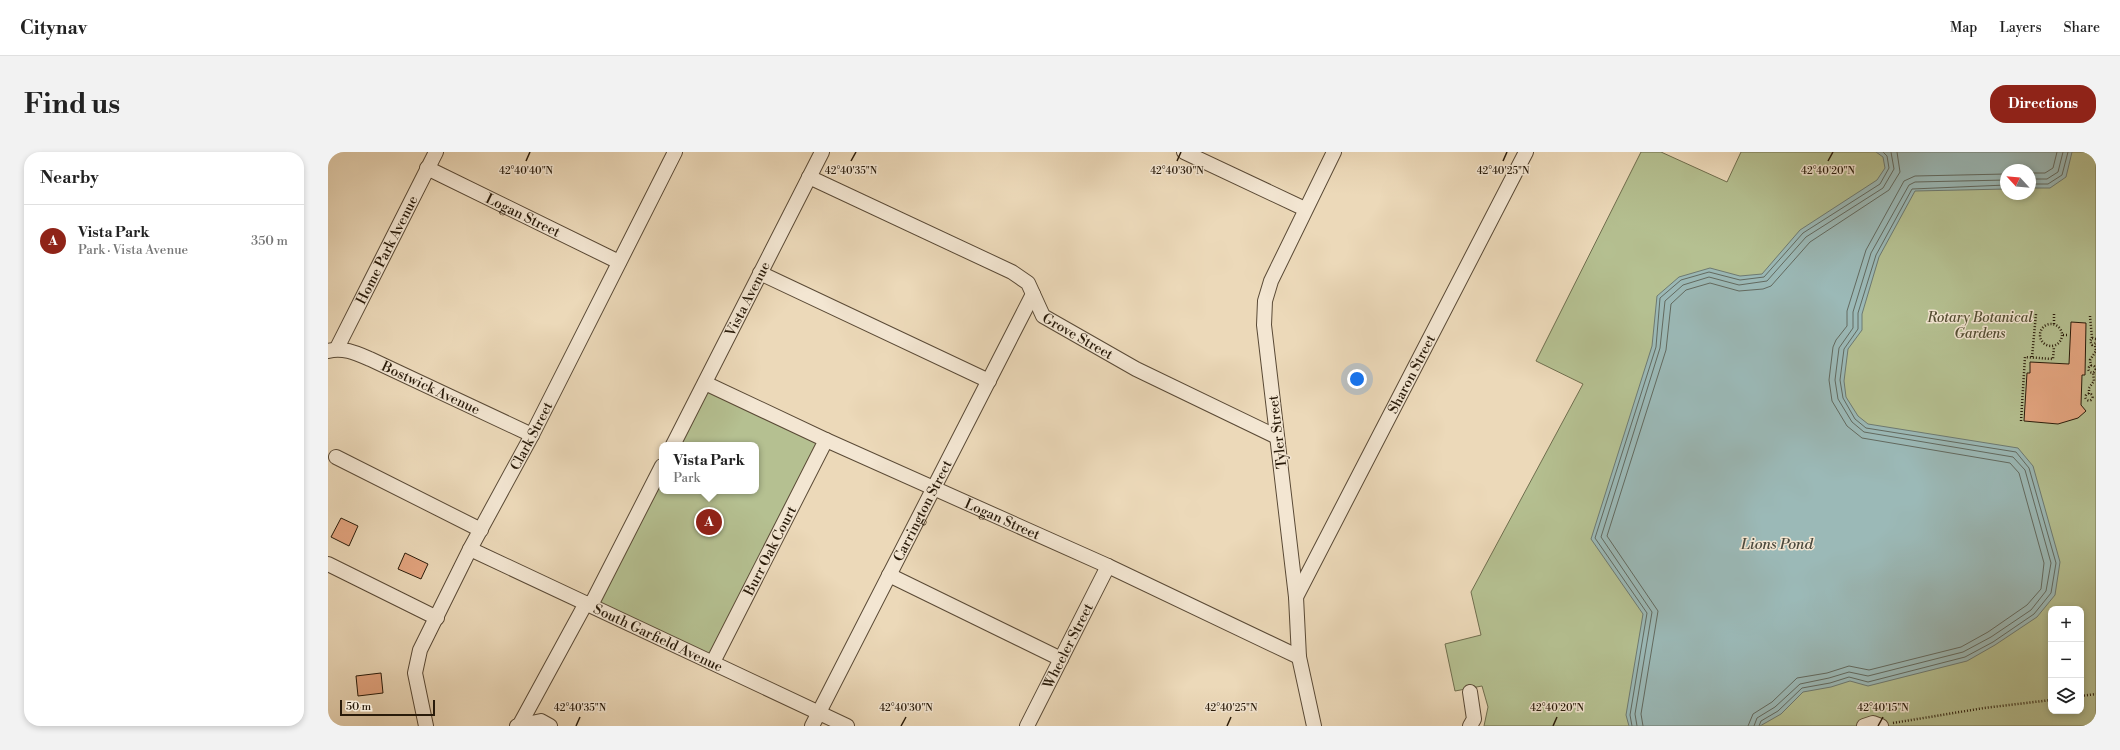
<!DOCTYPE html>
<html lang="en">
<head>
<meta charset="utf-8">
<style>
  body { margin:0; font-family:"Libre Bodoni",serif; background:#f2f2f2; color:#222 }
  .controls { position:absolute; right:12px; bottom:12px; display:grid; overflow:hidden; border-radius:8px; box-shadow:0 2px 6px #0003 }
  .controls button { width:36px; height:36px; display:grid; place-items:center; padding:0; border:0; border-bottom:1px solid #e0e0e0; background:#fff; color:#222; font:20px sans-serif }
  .compass { position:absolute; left:1672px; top:12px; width:36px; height:36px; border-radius:50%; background:#fff; box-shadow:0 2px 6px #0003; rotate:296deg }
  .scale { position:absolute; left:12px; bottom:10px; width:95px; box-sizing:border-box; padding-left:4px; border:2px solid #291b0a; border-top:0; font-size:11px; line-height:14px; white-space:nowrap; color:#291b0a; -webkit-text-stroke:3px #f3e6d2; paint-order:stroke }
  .you { position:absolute; left:1029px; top:227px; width:14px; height:14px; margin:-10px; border:3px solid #fff; border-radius:50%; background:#1a73e8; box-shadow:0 0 0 6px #1a73e833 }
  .badge { display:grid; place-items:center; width:26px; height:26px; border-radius:50%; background:#8f2418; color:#fff; font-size:13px; font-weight:700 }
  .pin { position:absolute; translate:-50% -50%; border:2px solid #fff; box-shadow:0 1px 4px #0006 }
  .popup { position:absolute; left:331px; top:290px; width:100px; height:52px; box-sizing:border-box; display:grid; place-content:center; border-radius:8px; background:#fff; filter:drop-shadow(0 1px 3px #0005); font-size:13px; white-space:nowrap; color:#767676 }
  .popup b { font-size:15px; color:#222 }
  .popup::after { content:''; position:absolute; left:50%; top:100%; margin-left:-8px; border:8px solid transparent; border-top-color:#fff }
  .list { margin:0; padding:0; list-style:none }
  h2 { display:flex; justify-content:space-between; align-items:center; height:52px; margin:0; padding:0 16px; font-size:17px }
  h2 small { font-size:13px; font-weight:400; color:#767676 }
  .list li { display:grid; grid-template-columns:26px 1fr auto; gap:12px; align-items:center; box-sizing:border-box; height:72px; padding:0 16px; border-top:1px solid #e0e0e0 }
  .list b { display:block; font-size:15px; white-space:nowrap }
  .list p { margin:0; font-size:13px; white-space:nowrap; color:#767676 }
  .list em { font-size:13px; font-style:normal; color:#767676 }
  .icon { flex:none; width:22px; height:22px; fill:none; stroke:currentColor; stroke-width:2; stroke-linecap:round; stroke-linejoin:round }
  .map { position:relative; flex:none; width:1768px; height:574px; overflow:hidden; border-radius:16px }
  header { display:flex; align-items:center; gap:24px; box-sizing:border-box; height:56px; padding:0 20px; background:#fff; border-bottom:1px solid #e0e0e0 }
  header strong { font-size:19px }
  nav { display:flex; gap:22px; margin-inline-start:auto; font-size:14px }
  .intro { display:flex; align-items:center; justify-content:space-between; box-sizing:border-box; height:96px; padding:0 24px }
  h1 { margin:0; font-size:28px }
  .button { padding:10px 18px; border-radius:16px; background:#8f2418; color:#fff; font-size:14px; font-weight:700 }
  main { display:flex; gap:24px; padding:0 24px }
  aside { flex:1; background:#fff; border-radius:16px; box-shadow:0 2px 6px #0003 }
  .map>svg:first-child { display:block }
  .green { fill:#b5c091; stroke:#6f6e4e; fill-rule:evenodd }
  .water { fill:#9bb9b7; stroke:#6d7a72 }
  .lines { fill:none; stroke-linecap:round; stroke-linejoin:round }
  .shore { stroke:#626a60; stroke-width:1 }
  .building { fill:#e4a580; stroke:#291b0a }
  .minor-casing { stroke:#5a4a36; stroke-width:16 }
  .path { stroke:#291b0a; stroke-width:2.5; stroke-dasharray:1 2; stroke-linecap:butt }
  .minor { stroke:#f3e6d2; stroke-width:14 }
  .ticks { fill:none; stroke:#291b0a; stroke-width:1.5 }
  .labels { text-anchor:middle; stroke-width:3; stroke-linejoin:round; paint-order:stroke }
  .street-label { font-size:14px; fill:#291b0a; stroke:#f3e6d2 }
  .park-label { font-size:14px; font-style:italic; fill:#534d32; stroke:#f3e6d2 }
  .water-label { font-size:15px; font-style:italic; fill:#4b4a3e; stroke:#f3e6d2 }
  .ticks-label { font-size:10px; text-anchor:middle; fill:#291b0a; stroke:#f3e6d2; stroke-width:3; stroke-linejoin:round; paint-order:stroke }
</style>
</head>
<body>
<header>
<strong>Citynav</strong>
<nav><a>Map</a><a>Layers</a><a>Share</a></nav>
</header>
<div class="intro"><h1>Find us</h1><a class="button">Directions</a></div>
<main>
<aside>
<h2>Nearby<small></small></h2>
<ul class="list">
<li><span class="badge">A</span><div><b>Vista Park</b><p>Park · Vista Avenue</p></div><em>350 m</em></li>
</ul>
</aside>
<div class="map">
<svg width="1768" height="574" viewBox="0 0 1768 574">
  <rect width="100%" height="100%" fill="#ecd9b9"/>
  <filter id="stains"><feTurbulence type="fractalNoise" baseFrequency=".005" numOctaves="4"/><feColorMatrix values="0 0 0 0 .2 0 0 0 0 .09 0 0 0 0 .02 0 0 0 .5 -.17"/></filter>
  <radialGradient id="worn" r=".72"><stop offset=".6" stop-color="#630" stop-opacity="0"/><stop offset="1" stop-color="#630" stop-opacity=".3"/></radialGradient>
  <g class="green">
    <path d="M1313 0H1333L1399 30 1413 0H1768V574H1156L1160 555 1154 534 1127 539 1117 492 1153 483 1143 440 1255 232 1208 209ZM1678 18H1702V42H1678ZM1723 457H1753V559H1723Z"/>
    <path d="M377 231 498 288 385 510 263 453 334 314V339H428V293H345Z"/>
  </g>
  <path class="water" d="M1548 0H1744L1738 25 1722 36H1702V18H1678V37L1587 39 1551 105 1534 162V178L1520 197 1516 229 1518 245 1530 264 1540 272 1690 296 1705 314 1732 410 1727 443 1709 465 1667 493 1639 509 1540 534 1522 529 1503 535 1475 540 1453 562 1432 574H1301L1298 563 1315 462 1263 387 1324 194 1329 144 1351 125 1382 116 1412 124 1434 122 1472 78 1549 28 1557 16 1555 5Z"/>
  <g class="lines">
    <g class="shore">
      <path d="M1702 21H1717L1725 16 1729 0"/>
      <path d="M1702 27H1719L1730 20 1735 0"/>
      <path d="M1702 32H1720L1734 23 1740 0"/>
      <path d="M1304 574 1302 563 1319 461 1267 386 1328 195 1332 146 1353 128 1381 120 1412 128 1436 125 1475 81 1552 32 1561 16 1559 4 1555 0"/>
      <path d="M1309 574 1307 562 1324 460 1273 385 1332 196 1337 149 1355 133 1381 125 1411 133 1439 129 1478 85 1555 36 1566 17 1563 0"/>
      <path d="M1315 574 1313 562 1330 459 1279 384 1338 198 1343 152 1358 138 1382 131 1411 139 1435 137 1443 134 1482 90 1561 38 1572 20 1569 0"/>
      <path d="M1420 574 1425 562 1444 550 1469 526 1499 521 1521 514 1541 518 1633 495 1660 480 1699 453 1713 437 1716 411 1691 321 1682 311 1534 286 1519 274 1504 249 1501 228 1505 195 1508 188 1519 174V159L1538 98 1576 29 1587 24 1678 22"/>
      <path d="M1426 574 1429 566 1447 555 1472 532 1501 526 1521 520 1540 524 1635 500 1663 485 1703 458 1718 439 1723 411 1697 318 1685 305 1536 280 1524 270 1510 247 1507 228 1511 196 1525 176V160L1543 101 1581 33 1587 30 1678 28"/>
      <path d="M1431 574 1433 569 1450 559 1474 536 1502 531 1521 525 1540 530 1637 505 1665 490 1706 462 1723 441 1728 411 1701 316 1688 300 1538 276 1527 267 1515 246 1512 228 1516 197 1530 177V161L1548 103 1584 37 1678 33"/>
    </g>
  </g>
  <g class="building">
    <path d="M1743 170 1758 171 1757 223H1754L1753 253 1758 259 1750 266 1730 272 1696 269 1699 221H1702V210L1741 212Z"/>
    <path d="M13 366 30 374 21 394 3 385Z"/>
    <path d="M77 401 100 412 93 427 70 417Z"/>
    <path d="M53 521 55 541 30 544 28 524Z"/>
  </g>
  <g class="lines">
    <g class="minor-casing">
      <g id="minor">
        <path d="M856 0 977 57"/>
        <path id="s1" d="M99 16 291 110"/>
        <path id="s2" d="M481 25 684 120 700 131 715 164 808 217 949 285"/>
        <path d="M432 121 661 229"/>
        <path id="s3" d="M9 196 108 0"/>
        <path id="s4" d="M0 199C15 195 28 201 42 207L204 283"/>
        <path id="s5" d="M377 231 498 288 780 414 971 505"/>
        <path id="s6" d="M345 293 494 0"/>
        <path d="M8 305 153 378"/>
        <path id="s7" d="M142 397 519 574"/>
        <path d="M0 412 109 466"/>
        <path d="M561 423 733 507"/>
        <path id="s8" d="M968 445 1198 0"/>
        <path d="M263 453 334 314"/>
        <path id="s9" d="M385 510 498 288"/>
        <path id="s10" d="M98 574 87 521 92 498 142 397 204 283 347 0"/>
        <path d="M189 574 213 569 222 574"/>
        <path d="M191 574 258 451"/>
        <path id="s11" d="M484 574 705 142"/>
        <path id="s12" d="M699 574 780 414"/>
        <path d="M986 574 971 505 968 445 936 173 937 149 943 129 1006 0"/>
        <path d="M1142 574 1146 567 1142 540"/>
        <path d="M1536 574 1545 571 1553 574"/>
      </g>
    </g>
    <g class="path">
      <path d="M1726 162V172"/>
      <path d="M1762 164 1764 186"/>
      <circle cx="1723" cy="183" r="11"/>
      <path d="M1735 183H1740"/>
      <path d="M1768 187 1764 186 1762 189 1764 193 1768 191"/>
      <path d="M1704 205 1708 162"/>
      <circle cx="1764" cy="217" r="3.5"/>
      <path d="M1763 214 1762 208 1768 199 1767 193"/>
      <circle cx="1761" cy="245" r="3.5"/>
      <path d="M1761 242V236L1766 229 1765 220"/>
      <path d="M1693 269 1697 205 1725 207 1726 195"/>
      <path d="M1753 544 1768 542"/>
      <path d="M1565 571 1656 556 1723 548"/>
    </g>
    <use href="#minor" class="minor"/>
  </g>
  <path class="ticks" d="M198 9 202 0M523 9 528 0M849 9 853 0M1175 9 1179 0M1500 9 1505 0M248 574 252 565M573 574 578 565M899 574 903 565M1225 574 1229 565M1550 574 1555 565"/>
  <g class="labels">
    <g class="street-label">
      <text dy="5" stroke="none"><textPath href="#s1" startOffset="107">Logan Street</textPath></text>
      <text dy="5" stroke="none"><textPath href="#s3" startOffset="110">Home Park Avenue</textPath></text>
      <text dy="5" stroke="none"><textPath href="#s6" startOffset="164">Vista Avenue</textPath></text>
      <text dy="5" stroke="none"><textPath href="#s2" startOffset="320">Grove Street</textPath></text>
      <text dy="5" stroke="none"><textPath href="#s8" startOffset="251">Sharon Street</textPath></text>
      <text dy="5" stroke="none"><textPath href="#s4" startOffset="111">Bostwick Avenue</textPath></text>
      <text transform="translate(949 280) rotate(-97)" y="5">Tyler Street</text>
      <text dy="5" stroke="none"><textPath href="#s10" startOffset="319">Clark Street</textPath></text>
      <text dy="5" stroke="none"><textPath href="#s11" startOffset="242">Carrington Street</textPath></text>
      <text dy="5" stroke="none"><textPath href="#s5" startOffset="327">Logan Street</textPath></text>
      <text dy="5" stroke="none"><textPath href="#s9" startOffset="125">Burr Oak Court</textPath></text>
      <text dy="5" stroke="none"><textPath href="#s7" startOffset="208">South Garfield Avenue</textPath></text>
      <text dy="5" stroke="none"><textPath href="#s12" startOffset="90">Wheeler Street</textPath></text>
    </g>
    <g class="park-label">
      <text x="1652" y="170">Rotary Botanical<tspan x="1652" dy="16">Gardens</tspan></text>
    </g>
    <g class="water-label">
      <text x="1449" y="397">Lions Pond</text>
    </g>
  </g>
  <g class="ticks-label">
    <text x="198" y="22">42°40'40"N</text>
    <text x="523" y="22">42°40'35"N</text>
    <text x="849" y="22">42°40'30"N</text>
    <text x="1500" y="22">42°40'20"N</text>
    <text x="1175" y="22">42°40'25"N</text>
    <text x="252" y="559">42°40'35"N</text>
    <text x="578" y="559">42°40'30"N</text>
    <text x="903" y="559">42°40'25"N</text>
    <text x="1229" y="559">42°40'20"N</text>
    <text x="1555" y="559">42°40'15"N</text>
  </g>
  <rect width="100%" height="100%" filter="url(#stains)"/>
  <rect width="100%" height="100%" fill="url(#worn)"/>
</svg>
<div class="controls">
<button>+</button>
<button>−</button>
<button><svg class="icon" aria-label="layers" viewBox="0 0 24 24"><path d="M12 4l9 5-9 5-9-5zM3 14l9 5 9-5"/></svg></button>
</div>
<svg class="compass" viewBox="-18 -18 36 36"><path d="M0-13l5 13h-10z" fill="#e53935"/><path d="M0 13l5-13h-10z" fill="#767676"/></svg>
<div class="scale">50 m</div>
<div class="you"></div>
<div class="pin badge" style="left:381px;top:370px">A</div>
<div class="popup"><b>Vista Park</b>Park</div>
</div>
</main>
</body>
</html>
